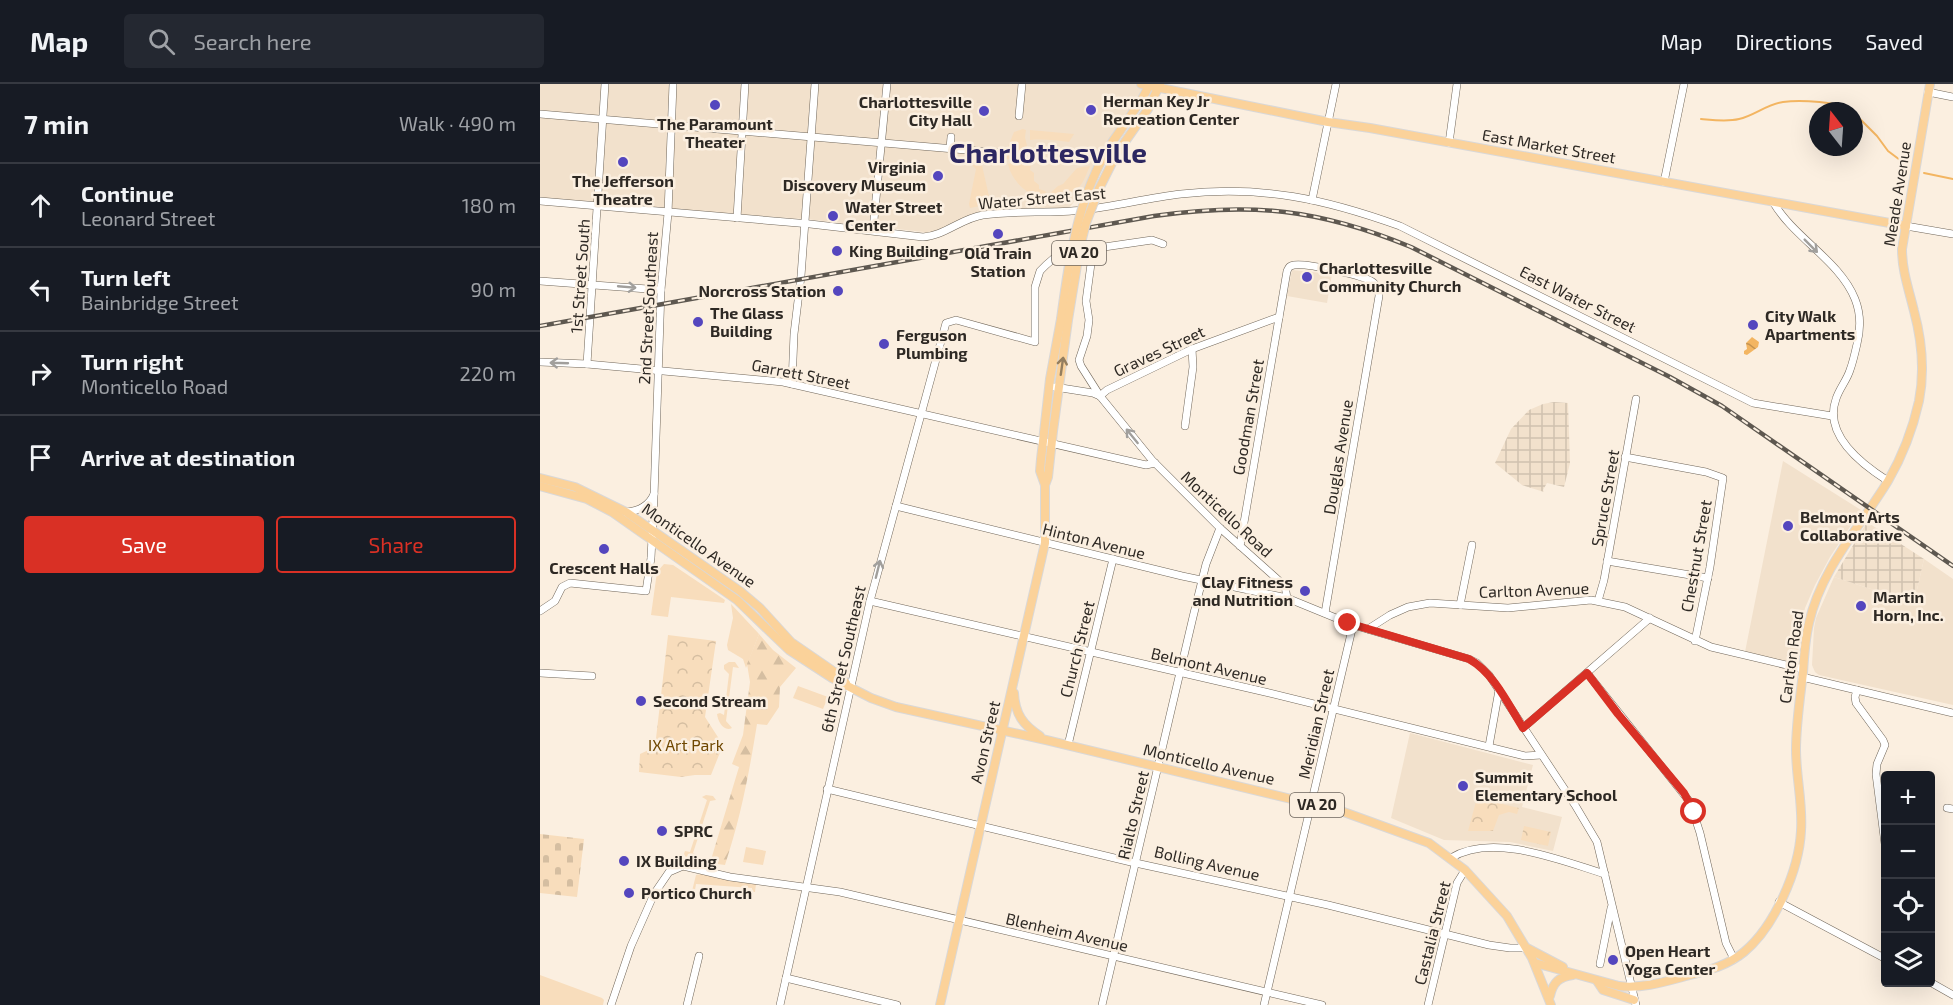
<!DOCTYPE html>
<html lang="en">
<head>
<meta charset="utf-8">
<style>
  body { margin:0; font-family:"Exo 2",sans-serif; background:#242831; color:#f1f3f6 }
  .controls { position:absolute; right:18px; bottom:18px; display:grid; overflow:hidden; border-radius:6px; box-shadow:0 6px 24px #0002 }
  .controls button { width:54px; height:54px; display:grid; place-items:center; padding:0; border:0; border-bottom:2px solid #363941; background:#171b24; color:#f1f3f6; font:30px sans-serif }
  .compass { position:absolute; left:1269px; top:18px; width:54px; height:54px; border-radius:50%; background:#171b24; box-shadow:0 6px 24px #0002; rotate:343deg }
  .stop { position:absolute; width:18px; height:18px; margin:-14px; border:4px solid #d93025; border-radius:50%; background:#fff }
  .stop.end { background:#d93025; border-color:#fff; box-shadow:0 2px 6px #0008 }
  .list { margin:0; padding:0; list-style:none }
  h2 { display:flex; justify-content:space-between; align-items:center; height:78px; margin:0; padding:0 24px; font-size:26px }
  h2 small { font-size:20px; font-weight:400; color:#9ea1a6 }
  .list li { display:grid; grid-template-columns:39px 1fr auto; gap:18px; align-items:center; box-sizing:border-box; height:84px; padding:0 24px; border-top:2px solid #363941 }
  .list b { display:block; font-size:22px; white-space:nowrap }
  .list p { margin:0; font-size:20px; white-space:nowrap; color:#9ea1a6 }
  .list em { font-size:20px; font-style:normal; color:#9ea1a6 }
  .actions { display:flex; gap:12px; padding:18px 24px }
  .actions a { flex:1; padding:14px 0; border:2px solid #d93025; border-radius:6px; text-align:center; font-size:21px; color:#d93025 }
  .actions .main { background:#d93025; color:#fff }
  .icon { flex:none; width:33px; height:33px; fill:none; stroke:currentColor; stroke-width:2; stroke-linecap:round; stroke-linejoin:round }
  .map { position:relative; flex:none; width:1413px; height:921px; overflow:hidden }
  header { display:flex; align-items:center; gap:36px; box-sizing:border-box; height:84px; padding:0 30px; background:#171b24; border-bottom:2px solid #363941 }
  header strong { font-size:28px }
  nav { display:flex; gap:33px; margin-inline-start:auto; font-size:21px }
  .search { width:420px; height:54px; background:#242831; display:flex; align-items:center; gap:15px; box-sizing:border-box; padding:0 21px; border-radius:6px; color:#9ea1a6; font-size:22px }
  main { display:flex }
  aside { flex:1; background:#171b24 }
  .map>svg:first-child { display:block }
  .built { fill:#f2e1cc }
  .industrial { fill:url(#industrial-grid) }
  .green { fill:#f8ddbc }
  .forest { fill:url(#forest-firs) }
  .cemetery { fill:url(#cemetery-stones) }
  .park { fill:url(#park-crowns) }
  .water { fill:url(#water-waves) }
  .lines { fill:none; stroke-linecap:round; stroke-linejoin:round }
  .stream { stroke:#f3b561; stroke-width:2 }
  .minor-casing { stroke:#706659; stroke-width:8 }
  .major-casing { stroke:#d9d8d8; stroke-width:10 }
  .minor { stroke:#fff; stroke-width:7 }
  .major { stroke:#fbd29a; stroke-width:8 }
  .rail-casing { stroke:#5e5850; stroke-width:4.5 }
  .rail { stroke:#fbefe0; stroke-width:2; stroke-dasharray:7; stroke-linecap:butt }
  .major-bridge-casing { stroke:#d9d8d8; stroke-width:10; stroke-linecap:butt }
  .major-bridge { stroke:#fbd29a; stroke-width:8 }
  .oneway { stroke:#a19f9c }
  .oneway2 { stroke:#947e5f }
  .route { stroke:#d93025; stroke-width:8 }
  .poi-dot { fill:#5446be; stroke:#fbefe0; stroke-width:2 }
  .labels { text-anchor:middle; stroke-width:5; stroke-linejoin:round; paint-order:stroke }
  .shield { fill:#fbefe0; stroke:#6c645c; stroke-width:1.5 }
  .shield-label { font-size:15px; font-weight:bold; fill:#2e2924 }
  .poi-label { font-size:16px; font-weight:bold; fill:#2e2924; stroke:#fbefe0; text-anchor:start }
  .street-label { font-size:16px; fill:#2e2924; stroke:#fbefe0 }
  .park-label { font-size:16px; fill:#6f4700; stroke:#fbefe0 }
  .town-label { font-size:28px; font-weight:bold; fill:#2c2761; stroke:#fbefe0 }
</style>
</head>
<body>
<header>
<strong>Map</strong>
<div class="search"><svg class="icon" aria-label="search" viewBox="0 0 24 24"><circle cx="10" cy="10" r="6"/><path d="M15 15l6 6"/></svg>Search here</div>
<nav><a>Map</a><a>Directions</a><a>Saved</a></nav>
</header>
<main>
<aside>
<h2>7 min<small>Walk · 490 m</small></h2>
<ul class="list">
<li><svg class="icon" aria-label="ahead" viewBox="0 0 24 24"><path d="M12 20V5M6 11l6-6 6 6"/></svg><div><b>Continue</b><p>Leonard Street</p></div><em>180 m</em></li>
<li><svg class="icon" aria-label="left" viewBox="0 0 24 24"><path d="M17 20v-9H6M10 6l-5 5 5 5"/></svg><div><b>Turn left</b><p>Bainbridge Street</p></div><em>90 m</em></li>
<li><svg class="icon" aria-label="right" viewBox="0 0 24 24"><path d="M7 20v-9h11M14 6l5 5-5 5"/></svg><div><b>Turn right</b><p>Monticello Road</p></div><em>220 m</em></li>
<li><svg class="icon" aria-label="arrive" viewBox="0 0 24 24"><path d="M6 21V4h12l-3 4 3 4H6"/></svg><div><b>Arrive at destination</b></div></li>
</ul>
<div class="actions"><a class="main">Save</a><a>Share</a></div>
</aside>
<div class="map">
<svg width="1413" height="921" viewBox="0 0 1413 921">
  <defs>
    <pattern id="industrial-grid" width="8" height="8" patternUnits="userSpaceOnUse" patternTransform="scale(1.5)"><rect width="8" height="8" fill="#f2e1cc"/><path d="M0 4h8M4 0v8" fill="none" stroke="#d0c1af"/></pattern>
    <pattern id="forest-firs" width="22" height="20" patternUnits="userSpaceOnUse" patternTransform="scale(1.5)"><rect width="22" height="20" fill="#f8ddbc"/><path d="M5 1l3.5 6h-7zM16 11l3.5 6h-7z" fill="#d5bea1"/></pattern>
    <pattern id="cemetery-stones" width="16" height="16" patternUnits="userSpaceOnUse" patternTransform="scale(1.5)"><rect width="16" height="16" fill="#f8ddbc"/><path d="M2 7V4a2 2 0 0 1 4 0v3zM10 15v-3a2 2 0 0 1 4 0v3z" fill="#d5bea1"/></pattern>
    <pattern id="park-crowns" width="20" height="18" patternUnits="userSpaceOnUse" patternTransform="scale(1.5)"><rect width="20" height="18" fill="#f8ddbc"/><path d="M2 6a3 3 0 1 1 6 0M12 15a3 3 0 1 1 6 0" fill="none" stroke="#d5bea1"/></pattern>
    <pattern id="water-waves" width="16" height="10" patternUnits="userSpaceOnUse" patternTransform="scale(1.5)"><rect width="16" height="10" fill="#f3b561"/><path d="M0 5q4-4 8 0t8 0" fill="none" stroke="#c59350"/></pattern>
  </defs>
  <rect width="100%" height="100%" fill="#fbefe0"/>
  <g class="built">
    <path d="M0 0H603L599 14 546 102 526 128 441 131 390 152 384 148 265 135 0 117Z"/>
    <path d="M752 186 792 190 787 219 747 212Z"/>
    <path d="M1243 377 1321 426 1290 473 1275 501 1265 524 1261 541 1258 572 1253 577 1249 578 1205 568Z"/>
    <path d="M1384 475 1413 495V621L1279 591 1275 588 1272 581 1274 544 1276 534 1294 493 1374 519Z"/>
    <path d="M870 649 993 681 982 723 1022 733 1013 767 970 758 904 756 851 734Z"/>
  </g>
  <g class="industrial">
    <path d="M1014 318 1028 319 1030 379 1024 403 1007 399 1003 406 1004 408 982 401 955 379 971 345 989 326 1003 320Z"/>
    <path d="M1327 438 1384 475 1374 519 1294 493Z"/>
  </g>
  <g class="green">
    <path d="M483 45 486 46 485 53 487 62 485 65 487 71 486 75 489 77 466 75 468 63 474 48Z"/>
    <path d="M490 46 534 50 529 58C514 56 504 55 490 56Z"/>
    <path d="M418 75 441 77 451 121 449 120 430 124 429 120 436 85 431 80Z"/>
    <path d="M472 79 491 81 490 86 494 89V97L499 101V105L505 107 508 111 518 102 523 100 537 84 550 82C547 88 544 98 539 103 515 127 475 111 468 80Z"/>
    <path d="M124 480 133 481 185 516 184 519 131 513 128 533 111 531 117 488Z"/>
    <path d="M191 520 219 550 206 584 203 575 188 566 187 561 193 534Z"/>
    <path d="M189 578H195L199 584 193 583 186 637 192 644C184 648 178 638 177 630L180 629 184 631 189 590 184 585V581Z"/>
    <path d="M258 602 288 613 283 625 253 614Z"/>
    <path d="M166 711 173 712 176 716 170 717 153 769 157 771 158 774 153 777 147 775 144 770 145 767 150 768 167 716 162 713Z"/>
    <path d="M206 763 226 767 223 781 203 778Z"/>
    <path d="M161 790 213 798 216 800 215 808H212V804L156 800 155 806 152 807 156 791Z"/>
    <path d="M0 891 62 914 64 916 63 921H0Z"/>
  </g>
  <path class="forest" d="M219 550 233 566 256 584 240 603 239 623 227 641 217 640C209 690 201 732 185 781L170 779 199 683 192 680 203 651 210 598 207 580Z"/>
  <path class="cemetery" d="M0 750 44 755 37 813 0 809Z"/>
  <g class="park">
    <path d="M128 551 176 557 165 633 183 661 171 691H155L141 693 99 688 100 670 115 663Z"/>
    <path d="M937 714 979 724 977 730 969 728 959 731 953 747H928Z"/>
    <path d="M984 742 1011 748 1008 762 981 756Z"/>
  </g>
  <path class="water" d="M1212 253 1219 258 1218 263 1207 271 1204 270V267L1207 265 1206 259Z"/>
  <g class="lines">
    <g class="stream">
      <path d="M1314 29 1337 52 1348 67 1368 82"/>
      <path d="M1161 35C1173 36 1187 38 1199 35 1214 32 1227 20 1243 18 1258 16 1302 17 1312 27"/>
      <path d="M1384 89 1413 95"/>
    </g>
    <g class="minor-casing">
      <g id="minor">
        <path d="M1388 8 1413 13"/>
        <path d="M0 30 462 69"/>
        <path d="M479 32 482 0"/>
        <path d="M909 59 917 0"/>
        <path d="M410 64 411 53"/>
        <path d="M1124 98 1144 0"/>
        <path d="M772 116 796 0"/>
        <path d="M0 117 270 140 383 153C404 152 422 134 443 131 476 126 509 130 543 126 576 122 608 114 641 110 722 101 785 115 860 142L1213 319 1292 332"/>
        <path d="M1233 118C1254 154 1300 177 1315 215 1321 230 1321 244 1317 260 1315 269 1313 278 1310 286 1307 296 1299 305 1296 315 1283 351 1321 380 1348 397"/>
        <path d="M197 134 205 0"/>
        <path d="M1366 142 1413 150"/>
        <path d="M333 146 347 0"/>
        <path d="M553 165 546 217 549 236 547 252 539 276 541 282 560 312 612 376 680 444 745 502 747 514"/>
        <path d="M0 197 121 206"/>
        <path d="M0 278 47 280 243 298 606 381 615 379"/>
        <path d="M47 280 65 0"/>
        <path d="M252 300 254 250 261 192 275 0"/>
        <path d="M515 303 553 309 560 312"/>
        <path d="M560 312 567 306 652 265 739 233"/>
        <path d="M645 342 653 283 652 265"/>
        <path d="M1085 373 1166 388 1183 394 1170 483 1155 557"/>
        <path d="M356 422 642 492 747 514 813 541 929 575 937 579 949 591 1035 721 1057 758 1096 921"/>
        <path d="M86 428C98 427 109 422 114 410"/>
        <path d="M700 462 747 187C749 183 749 182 754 181 766 179 825 191 834 199 838 203 839 207 839 212L785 529"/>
        <path d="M1067 477 1168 494"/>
        <path d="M330 517 721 607 985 672 1001 671"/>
        <path d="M1058 517 1064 496 1096 315"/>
        <path d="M920 521 932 461"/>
        <path d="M0 527 15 517 22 503 30 499 106 507 111 474 114 413 121 206 128 129 133 0"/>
        <path d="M828 545 850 531 868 523 890 519 968 524 1051 516 1085 523 1171 563 1263 585"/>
        <path d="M0 589 52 592"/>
        <path d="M1047 589 1150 718 1160 749 1186 859 1194 875"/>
        <path d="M1262 593 1413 629"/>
        <path d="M1317 606 1315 613 1316 619 1343 656 1345 661 1337 680 1336 690 1346 768"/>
        <path d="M983 644 1110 534"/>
        <path d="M528 661 573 475"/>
        <path d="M949 662 959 606"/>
        <path d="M287 705 591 778 788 821 949 861 970 864H987"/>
        <path d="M1407 724 1413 725"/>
        <path d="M911 774C953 748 1022 777 1065 790"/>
        <path d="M1239 818 1346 875"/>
        <path d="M1060 880 1071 824"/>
        <path d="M246 894 357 921"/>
        <path d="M1390 898 1413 911"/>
        <path d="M71 921 91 862 114 810 129 788 143 782 190 793 300 808 782 921"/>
        <path d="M147 921 159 872"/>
        <path d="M240 921 330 517 406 239 416 236 495 258V203L500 187 506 181 513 175 530 168 612 156 623 160"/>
        <path d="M562 921 653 533 666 480 680 444"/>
        <path d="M724 921 813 541"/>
        <path d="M888 921 917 799 925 786"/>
      </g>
    </g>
    <g class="major-casing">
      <g id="major">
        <path d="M601 0 788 38 830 44 1366 142"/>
        <path d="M580 47 602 15 610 0"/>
        <path d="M559 105 577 69 608 25 620 0"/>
        <path d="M0 394 35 403 86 428 200 507 220 524 251 558 296 589 306 599"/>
        <path d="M505 401 508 393 513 347 528 236"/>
        <path d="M0 402 47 415 72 428 197 516 249 566 292 594 331 614 356 623 506 656 801 727 889 759 925 786 967 832 992 874 1011 921"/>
        <path d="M474 609C475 630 483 641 500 652"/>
        <path d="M987 864 1023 883"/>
        <path d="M995 879 1079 902C1103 905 1127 897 1150 891 1170 886 1188 881 1204 868 1235 842 1259 786 1261 747 1263 720 1256 693 1256 666 1256 640 1260 614 1263 589 1264 572 1265 555 1269 539 1281 485 1320 443 1348 397 1362 373 1373 344 1379 317 1385 286 1382 257 1374 227 1369 206 1362 187 1362 165L1390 0"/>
        <path d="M1057 897 1063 906 1094 916"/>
        <path d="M1010 912C1013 898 1019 893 1033 891"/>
        <path d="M400 921 505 459V401L500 387 501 375 510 295 521 235"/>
      </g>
    </g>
    <use href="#minor" class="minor"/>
    <use href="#major" class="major"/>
    <g class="rail-casing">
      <path id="rail" d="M0 242 614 132C712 118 779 125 871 163L1130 293 1182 322 1413 482"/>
    </g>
    <use href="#rail" class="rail"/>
    <g class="major-bridge-casing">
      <g id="major-bridge">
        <path d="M521 235C530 169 539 102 580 47"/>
        <path d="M528 236 540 163 546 139 559 105"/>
      </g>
    </g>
    <use href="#major-bridge" class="major-bridge"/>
  </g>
  <defs><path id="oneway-shaft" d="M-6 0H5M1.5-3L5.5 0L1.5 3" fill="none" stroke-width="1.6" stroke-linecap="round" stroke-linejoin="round" transform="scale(1.5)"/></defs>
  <g class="oneway">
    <use href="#oneway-shaft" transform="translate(1271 162) rotate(45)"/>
    <use href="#oneway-shaft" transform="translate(87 203) rotate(5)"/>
    <use href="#oneway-shaft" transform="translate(19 279) rotate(-178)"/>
    <use href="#oneway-shaft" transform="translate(592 352) rotate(-129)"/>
    <use href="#oneway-shaft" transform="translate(338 485) rotate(-76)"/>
  </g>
  <use class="oneway2" href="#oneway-shaft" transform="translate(522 282) rotate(-82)"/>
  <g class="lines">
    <path class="route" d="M808 539 929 575C954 589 968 620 983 644L1047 589 1078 630 1144 709 1154 728"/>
  </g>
  <g class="poi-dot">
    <circle cx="175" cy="21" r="6"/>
    <circle cx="551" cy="26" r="6"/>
    <circle cx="444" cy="27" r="6"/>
    <circle cx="83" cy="78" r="6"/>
    <circle cx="398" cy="92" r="6"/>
    <circle cx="293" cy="132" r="6"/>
    <circle cx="458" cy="150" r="6"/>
    <circle cx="297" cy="167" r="6"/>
    <circle cx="767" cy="193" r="6"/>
    <circle cx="298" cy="207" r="6"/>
    <circle cx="158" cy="238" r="6"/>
    <circle cx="1213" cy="241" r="6"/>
    <circle cx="344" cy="260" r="6"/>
    <circle cx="1248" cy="442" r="6"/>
    <circle cx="64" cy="465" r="6"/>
    <circle cx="765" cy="507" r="6"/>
    <circle cx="1321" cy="522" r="6"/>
    <circle cx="101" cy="617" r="6"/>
    <circle cx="923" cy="702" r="6"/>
    <circle cx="122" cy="747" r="6"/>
    <circle cx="84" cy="777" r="6"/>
    <circle cx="89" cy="809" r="6"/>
    <circle cx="1073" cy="876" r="6"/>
  </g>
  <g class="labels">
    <g class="shield">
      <rect x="512" y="157" width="54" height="24" rx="4.5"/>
      <rect x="750" y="709" width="54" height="24" rx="4.5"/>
    </g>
    <g class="shield-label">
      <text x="539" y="174">VA 20</text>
      <text x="777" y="726">VA 20</text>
    </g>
    <g class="poi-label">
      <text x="563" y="23">Herman Key Jr<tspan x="563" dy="18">Recreation Center</tspan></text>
      <text x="432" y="24" text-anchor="end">Charlottesville<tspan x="432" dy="18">City Hall</tspan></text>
      <text x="175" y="46" text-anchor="middle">The Paramount<tspan x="175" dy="18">Theater</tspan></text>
      <text x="386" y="89" text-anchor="end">Virginia<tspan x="386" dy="18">Discovery Museum</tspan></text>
      <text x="83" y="103" text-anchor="middle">The Jefferson<tspan x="83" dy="18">Theatre</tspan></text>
      <text x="305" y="129">Water Street<tspan x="305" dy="18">Center</tspan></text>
      <text x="309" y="173">King Building</text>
      <text x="458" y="175" text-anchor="middle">Old Train<tspan x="458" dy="18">Station</tspan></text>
      <text x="779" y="190">Charlottesville<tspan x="779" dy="18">Community Church</tspan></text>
      <text x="286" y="213" text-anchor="end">Norcross Station</text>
      <text x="170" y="235">The Glass<tspan x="170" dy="18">Building</tspan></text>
      <text x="1225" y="238">City Walk<tspan x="1225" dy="18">Apartments</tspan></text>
      <text x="356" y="257">Ferguson<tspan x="356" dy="18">Plumbing</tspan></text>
      <text x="1260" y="439">Belmont Arts<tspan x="1260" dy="18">Collaborative</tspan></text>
      <text x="64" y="490" text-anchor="middle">Crescent Halls</text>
      <text x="753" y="504" text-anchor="end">Clay Fitness<tspan x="753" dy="18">and Nutrition</tspan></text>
      <text x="1333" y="519">Martin<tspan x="1333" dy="18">Horn, Inc.</tspan></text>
      <text x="113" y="623">Second Stream</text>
      <text x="935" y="699">Summit<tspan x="935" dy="18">Elementary School</tspan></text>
      <text x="134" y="753">SPRC</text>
      <text x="96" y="783">IX Building</text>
      <text x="101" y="815">Portico Church</text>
      <text x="1085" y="873">Open Heart<tspan x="1085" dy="18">Yoga Center</tspan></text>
    </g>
    <g class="street-label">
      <text transform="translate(1009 62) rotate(10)" y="6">East Market Street</text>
      <text transform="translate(1357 110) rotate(-81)" y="6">Meade Avenue</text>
      <text transform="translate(502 114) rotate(-5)" y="6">Water Street East</text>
      <text transform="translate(40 192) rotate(-86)" y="6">1st Street South</text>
      <text transform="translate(1038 215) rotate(27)" y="6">East Water Street</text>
      <text transform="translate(108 224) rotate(-87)" y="6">2nd Street Southeast</text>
      <text transform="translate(619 267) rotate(-25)" y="6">Graves Street</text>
      <text transform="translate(261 290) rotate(11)" y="6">Garrett Street</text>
      <text transform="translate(708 333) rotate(-80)" y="6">Goodman Street</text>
      <text transform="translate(798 373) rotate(-81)" y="6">Douglas Avenue</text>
      <text transform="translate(1065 414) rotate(-80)" y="6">Spruce Street</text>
      <text transform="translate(687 430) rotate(43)" y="6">Monticello Road</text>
      <text transform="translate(554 457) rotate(14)" y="6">Hinton Avenue</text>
      <text transform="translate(159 461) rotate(35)" y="6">Monticello Avenue</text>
      <text transform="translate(1156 472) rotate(-80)" y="6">Chestnut Street</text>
      <text transform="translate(994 506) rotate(-2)" y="6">Carlton Avenue</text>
      <text transform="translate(537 565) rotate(-76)" y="6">Church Street</text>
      <text transform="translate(1251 573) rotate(-82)" y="6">Carlton Road</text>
      <text transform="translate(303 575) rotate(-77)" y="6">6th Street Southeast</text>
      <text transform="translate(669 582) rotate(13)" y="6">Belmont Avenue</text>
      <text transform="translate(776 640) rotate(-77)" y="6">Meridian Street</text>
      <text transform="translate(445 658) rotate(-77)" y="6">Avon Street</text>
      <text transform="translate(669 680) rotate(13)" y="6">Monticello Avenue</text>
      <text transform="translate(593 731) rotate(-77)" y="6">Rialto Street</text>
      <text transform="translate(667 779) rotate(13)" y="6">Bolling Avenue</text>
      <text transform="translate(527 848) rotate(13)" y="6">Blenheim Avenue</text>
      <text transform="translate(892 849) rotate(-76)" y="6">Castalia Street</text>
    </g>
    <g class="park-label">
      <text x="146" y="667">IX Art Park</text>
    </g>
    <g class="town-label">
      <text x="508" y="79">Charlottesville</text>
    </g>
  </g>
</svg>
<div class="controls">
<button>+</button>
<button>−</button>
<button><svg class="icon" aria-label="locate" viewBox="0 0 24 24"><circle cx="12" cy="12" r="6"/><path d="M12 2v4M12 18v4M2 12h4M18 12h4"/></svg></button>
<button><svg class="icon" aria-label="layers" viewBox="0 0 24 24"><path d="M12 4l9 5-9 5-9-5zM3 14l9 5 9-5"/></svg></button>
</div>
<svg class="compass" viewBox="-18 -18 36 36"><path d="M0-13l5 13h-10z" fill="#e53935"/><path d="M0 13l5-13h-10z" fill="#9ea1a6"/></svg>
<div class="stop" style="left:1154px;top:728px"></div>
<div class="stop end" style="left:808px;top:539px"></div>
</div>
</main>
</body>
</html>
